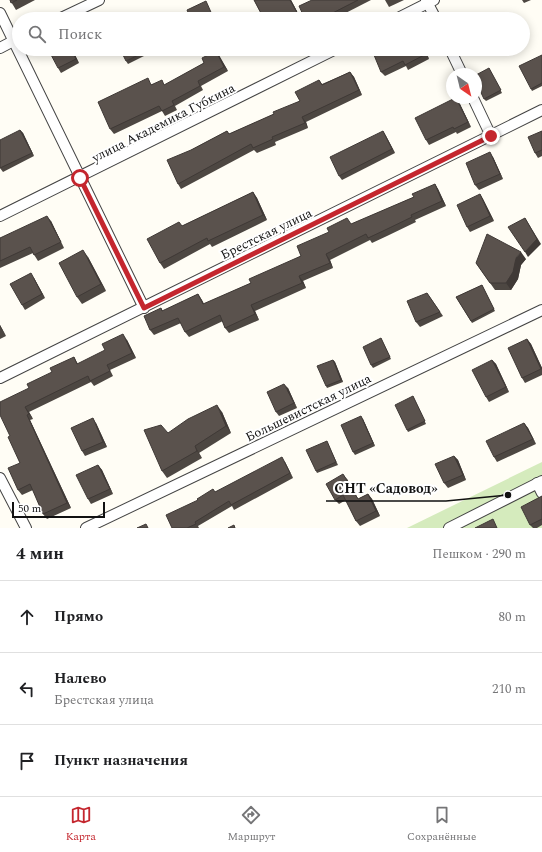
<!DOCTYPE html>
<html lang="ru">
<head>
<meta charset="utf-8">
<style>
  body { margin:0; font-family:Spectral,serif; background:#f2f2f2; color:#202124 }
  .compass { position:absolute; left:446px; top:68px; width:36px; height:36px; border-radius:50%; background:#fff; box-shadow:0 2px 10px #0003; rotate:145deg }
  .scale { position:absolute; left:12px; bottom:10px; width:93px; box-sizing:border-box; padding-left:4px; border:2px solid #111; border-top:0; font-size:11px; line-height:14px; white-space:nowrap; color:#111; -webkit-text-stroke:3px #fff; paint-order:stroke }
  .stop { position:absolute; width:12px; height:12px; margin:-9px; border:3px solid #c4262e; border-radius:50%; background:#fff }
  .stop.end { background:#c4262e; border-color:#fff; box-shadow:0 1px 4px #0008 }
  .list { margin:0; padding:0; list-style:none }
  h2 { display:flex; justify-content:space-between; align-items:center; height:52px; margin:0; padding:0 16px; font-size:17px }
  h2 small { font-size:13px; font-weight:400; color:#757577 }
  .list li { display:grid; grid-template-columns:26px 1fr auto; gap:12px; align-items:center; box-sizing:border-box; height:72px; padding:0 16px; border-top:1px solid #e0e0e0 }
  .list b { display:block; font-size:15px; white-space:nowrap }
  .list p { margin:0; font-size:13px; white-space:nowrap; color:#757577 }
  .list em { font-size:13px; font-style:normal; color:#757577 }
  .icon { flex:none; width:22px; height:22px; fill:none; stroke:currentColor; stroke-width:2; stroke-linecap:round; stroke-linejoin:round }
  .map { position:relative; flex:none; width:542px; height:528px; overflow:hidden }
  .search { position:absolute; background:#fff; box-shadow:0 2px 10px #0003; left:12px; right:12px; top:12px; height:44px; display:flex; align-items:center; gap:10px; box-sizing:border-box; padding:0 14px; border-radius:22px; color:#757577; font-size:15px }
  .sheet { height:268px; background:#fff }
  nav { display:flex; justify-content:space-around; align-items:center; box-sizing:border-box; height:56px; border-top:1px solid #e0e0e0; background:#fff; font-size:11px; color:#757577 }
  nav a { display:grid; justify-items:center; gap:2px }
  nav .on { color:#c4262e }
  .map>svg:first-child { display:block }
  .green { fill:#d5ebbd }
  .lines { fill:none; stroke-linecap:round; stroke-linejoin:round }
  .minor-casing { stroke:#444; stroke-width:12 }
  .minor { stroke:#fff; stroke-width:10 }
  .wall { fill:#4d4742 }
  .shaded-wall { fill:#3f3936 }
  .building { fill:#5a524d; stroke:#3f3936 }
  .route { stroke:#c4262e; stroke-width:5 }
  .labels { text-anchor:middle; stroke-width:4; stroke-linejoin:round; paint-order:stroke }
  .street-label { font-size:13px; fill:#111; stroke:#fff }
  .leader { fill:none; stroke:#111; stroke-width:1.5 }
  .callout-dot { fill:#111; stroke:#fff; stroke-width:1.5 }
  .callout-label { font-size:14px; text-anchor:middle; font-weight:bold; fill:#111; stroke:#fff; stroke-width:4; stroke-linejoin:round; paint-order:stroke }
</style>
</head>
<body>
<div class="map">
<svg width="542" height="528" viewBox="0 0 542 528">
  <rect width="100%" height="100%" fill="#fffdf5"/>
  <path class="green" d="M542 462V528H407Z"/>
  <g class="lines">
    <g class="minor-casing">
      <g id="minor">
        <path d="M426 0 436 19"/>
        <path d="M0 13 144 308"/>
        <path d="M59 19 99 0"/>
        <path d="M396 19 434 0"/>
        <path d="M0 48 19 38"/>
        <path d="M450 49 462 74"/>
        <path d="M473 98 491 136"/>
        <path d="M0 216 336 49"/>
        <path d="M0 378 542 110"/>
        <path d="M0 478 26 528"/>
        <path d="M537 483 542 493"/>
        <path d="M86 528 542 310"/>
        <path d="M449 528 542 481"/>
      </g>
    </g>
    <use href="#minor" class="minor"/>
  </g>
  <g class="wall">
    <path d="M10 0H35L16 10Z"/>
    <path d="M254 0H291L301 19H264Z"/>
    <path d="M312 0H371L334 19H305Z"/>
    <path d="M385 0H404L389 7Z"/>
    <path d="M522 0H531L524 3Z"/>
    <path d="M72 49 79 63 61 73 58 68Z"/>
    <path d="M148 49 150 53 128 64 126 61Z"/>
    <path d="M249 49H266L253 56Z"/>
    <path d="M391 49 393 52 425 49 429 59 408 70 406 66 385 76 381 72Z"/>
    <path d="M216 51 228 71 201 86 203 90 175 106 177 110 165 116 162 111 114 134 110 129 152 84 165 85 204 63Z"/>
    <path d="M542 55V86L532 91 531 89Z"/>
    <path d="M489 68 502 93 486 101 484 99Z"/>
    <path d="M350 72 354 77 362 95 306 122 308 128 275 142 276 145 257 153 254 150 181 189 178 184 191 150 227 131 229 134 274 114 300 101 319 80 322 84Z"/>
    <path d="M456 98 459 102 471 127 457 134 456 132 429 145 426 140Z"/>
    <path d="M20 130 23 133 34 156 3 172 0 168Z"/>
    <path d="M383 131 386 136 395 153 342 180 339 176Z"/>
    <path d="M542 131V156L538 158 535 153Z"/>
    <path d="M493 157 503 179 479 190 475 185Z"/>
    <path d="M435 184 438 189 446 206 415 220 416 222 387 236 372 243 370 240 330 260 333 268 303 281 306 288 255 311 259 320 229 333 225 328 223 321 189 337 185 332 181 323 154 335 150 330 161 308 163 311 198 294 204 304 251 283 301 256 352 224 414 197Z"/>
    <path d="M253 192 257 198 267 220 212 247 210 244 164 269 160 263 182 226Z"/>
    <path d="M480 194 483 199 494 221 470 232 467 227Z"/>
    <path d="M51 221 64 248 38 261 33 253 0 268V238Z"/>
    <path d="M88 257 106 291 82 304 77 297Z"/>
    <path d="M526 259 521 265 518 279 511 290H495L476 263Z"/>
    <path d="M34 278 45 298 25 310 22 305Z"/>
    <path d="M482 285 495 311 472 323 456 297Z"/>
    <path d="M427 293 443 316 420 327 416 322Z"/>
    <path d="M0 325 6 336 0 339Z"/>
    <path d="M381 338 391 359 373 368 371 365Z"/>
    <path d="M527 339 531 344 542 368V375L525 383 522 378Z"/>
    <path d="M127 340 136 358 110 370 113 376 94 386 91 382 29 412 33 419 30 420 71 508 47 519 43 514 33 490 22 495 18 490 20 463 10 436 29 388 74 357 78 364Z"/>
    <path d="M333 360 335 362 343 382 327 388 326 386Z"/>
    <path d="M492 360 496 364 509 392 489 402 486 397Z"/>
    <path d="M288 388 297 408 279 416 276 412Z"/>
    <path d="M413 396 426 424 408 432 407 430Z"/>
    <path d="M222 412 231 433 199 453 202 458 167 478 162 471 168 433Z"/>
    <path d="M363 419 375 446 355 455 353 452Z"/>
    <path d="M96 423 107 447 85 456 82 451Z"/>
    <path d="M524 423 528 428 536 444 497 462 494 457Z"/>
    <path d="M328 444 338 465 317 473 316 471Z"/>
    <path d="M454 456 458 460 466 480 448 488 444 483Z"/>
    <path d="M285 462 293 478 234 510 232 506 198 526 199 528H172L215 492Z"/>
    <path d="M98 465 102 470 113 494 91 504 88 499Z"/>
    <path d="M347 479 358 499 368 494 372 499 380 516 360 526 356 521 346 500 339 504 335 500Z"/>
    <path d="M542 496V525L537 528H533L530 525Z"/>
  </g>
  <g class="shaded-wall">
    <path d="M290 0H291L301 19 299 16Z"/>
    <path d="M71 49H72L79 63 76 59Z"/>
    <path d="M424 49H425L429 59 426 54Z"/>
    <path d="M216 51 219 55 228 71 224 67Z"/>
    <path d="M350 72 354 77 362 95 359 90Z"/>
    <path d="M456 98 459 102 471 127 468 122Z"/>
    <path d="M302 117 306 122 308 128 305 123Z"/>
    <path d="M20 130 23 133 34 156 32 153Z"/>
    <path d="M383 131 386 136 395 153 392 149Z"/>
    <path d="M490 152 493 157 503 179 500 174Z"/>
    <path d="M435 184 438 189 446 206 442 201Z"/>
    <path d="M253 192 257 198 267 220 263 215Z"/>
    <path d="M480 194 483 199 494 221 490 216Z"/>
    <path d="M47 216 51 221 64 248 61 242Z"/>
    <path d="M525 218 541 244 528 257 525 252Z"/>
    <path d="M83 250 88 257 106 291 101 284Z"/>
    <path d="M521 252 526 259 521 265 518 279 511 290 506 283 516 258Z"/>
    <path d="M326 254 330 260 333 268 330 263Z"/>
    <path d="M31 273 34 278 45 298 42 294Z"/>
    <path d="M299 276 303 281 306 288 302 283Z"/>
    <path d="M198 294 202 300 207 310 203 304Z"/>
    <path d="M251 305 255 311 259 320 255 314Z"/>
    <path d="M0 325 6 336 0 327Z"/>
    <path d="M123 334 127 340 136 358 132 353Z"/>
    <path d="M527 339 531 344 542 368V370Z"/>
    <path d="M333 360 335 362 343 382 341 380Z"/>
    <path d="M492 360 496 364 509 392 506 387Z"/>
    <path d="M284 384 288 388 297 408 294 403Z"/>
    <path d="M217 405 222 412 231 433 226 426Z"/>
    <path d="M25 407 29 412 33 419 29 414Z"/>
    <path d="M27 415 30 420 71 508 67 503Z"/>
    <path d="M361 416 363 419 375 446 373 443Z"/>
    <path d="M93 418 96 423 107 447 103 442Z"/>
    <path d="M524 423 528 428 536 444 533 439Z"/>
    <path d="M195 446 199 453 202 458 197 451Z"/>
    <path d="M454 456 458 460 466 480 463 475Z"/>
    <path d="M282 457 285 462 293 478 290 473Z"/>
    <path d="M98 465 102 470 113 494 110 489Z"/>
    <path d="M343 474 347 479 361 504Z"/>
    <path d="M368 494 372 499 380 516 376 511Z"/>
  </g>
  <g class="building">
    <path d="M10 0H17L11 3Z"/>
    <path d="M254 0H290L299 16 294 19H264Z"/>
    <path d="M312 0H358L321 19H305L299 6Z"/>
    <path d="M206 1 214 19H191L187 10Z"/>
    <path d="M48 49H71L76 59 58 68Z"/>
    <path d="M120 49H148V50L126 61Z"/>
    <path d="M249 49H258L251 53Z"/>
    <path d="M387 49H390L392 52 398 49H424L426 54 405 65 403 61 381 72 374 55Z"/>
    <path d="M216 51 224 67 198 81 200 86 172 101 174 105 162 111 159 106 110 129 98 102 148 78 151 85 162 80 164 85 204 63 202 58Z"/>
    <path d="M542 55V83L531 89 519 66Z"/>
    <path d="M489 68 501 90 484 99 476 82V75Z"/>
    <path d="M350 72 359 90 302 117 305 123 272 137 273 139 253 148 251 144 178 184 167 160 191 150 227 131 229 134 274 114 273 112 300 101 295 92 319 80 322 85Z"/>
    <path d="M455 98H456L468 122 454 129 453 127 426 140 415 118Z"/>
    <path d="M20 130 32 153 0 168V140Z"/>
    <path d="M383 131 392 149 339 176 330 157Z"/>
    <path d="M542 131V150L535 153 528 137Z"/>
    <path d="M490 152 500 174 475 185 466 163Z"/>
    <path d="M435 184 442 201 411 215 412 217 383 231 368 238 366 234 326 254 330 263 299 276 302 283 251 305 255 314 225 328 220 315 185 332 178 318 150 330 144 316 161 308 162 311 198 294 203 304 251 283 249 279 301 256 297 246 329 232 327 228 347 218 351 224 414 197 412 194Z"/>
    <path d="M253 192 263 215 208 241 207 238 160 263 147 239 179 222 182 226Z"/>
    <path d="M480 194 490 216 467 227 457 205Z"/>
    <path d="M47 216 61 242 34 255 30 247 0 261V238Z"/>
    <path d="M525 218 537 239 525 252 508 227Z"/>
    <path d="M487 234 521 252 516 258 513 272 506 283H490L476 263Z"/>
    <path d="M83 250 101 284 77 297 59 263Z"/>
    <path d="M31 273 42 294 22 305 10 284Z"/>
    <path d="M482 285 494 309 471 321 456 297Z"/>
    <path d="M427 293 440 312 416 322 407 301Z"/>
    <path d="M123 334 132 353 107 365 110 371 90 381 88 376 25 407 29 414 27 415 67 503 43 514 30 484 18 490 8 468 20 463 8 437 10 436 0 415V402L29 388 27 384 52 372 50 368 74 357 77 364 105 350 102 344Z"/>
    <path d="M381 338 390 357 371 365 363 347Z"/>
    <path d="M527 339 541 369 522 378 508 348Z"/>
    <path d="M333 360 341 380 326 386 317 366Z"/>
    <path d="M492 360 506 387 486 397 472 370Z"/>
    <path d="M284 384 294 403 276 412 267 392Z"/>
    <path d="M413 396 425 421 407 430 395 405Z"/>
    <path d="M217 405 226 426 195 446 197 451 162 471 144 430 161 425 168 433 188 419Z"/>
    <path d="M361 416 373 443 353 452 341 425Z"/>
    <path d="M93 418 103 442 82 451 71 428Z"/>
    <path d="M524 423 533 439 494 457 486 441Z"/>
    <path d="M327 441 336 462 316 471 306 450Z"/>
    <path d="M454 456 463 475 444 483 435 464Z"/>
    <path d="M282 457 290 473 231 505 229 501 195 522 196 524 187 528H172L166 515 198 500 197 499 213 489 215 492Z"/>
    <path d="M98 465 110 489 88 499 76 475Z"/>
    <path d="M343 474 358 499 368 494 376 511 356 521 343 495 335 500 326 484Z"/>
    <path d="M542 496V519L530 525 521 507Z"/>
    <path d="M493 519 497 528H475Z"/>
    <path d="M146 524 148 528H137Z"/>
    <path d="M234 525 235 528H228Z"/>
  </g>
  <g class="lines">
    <path class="route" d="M80 178 144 308 491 136"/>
  </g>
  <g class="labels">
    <g class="street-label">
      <text transform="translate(163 122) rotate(-27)" y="5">улица Академика Губкина</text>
      <text transform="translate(266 233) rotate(-26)" y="5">Брестская улица</text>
      <text transform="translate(308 407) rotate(-26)" y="5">Большевистская улица</text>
    </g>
  </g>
  <path class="leader" d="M508 495L446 501H326"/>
  <circle class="callout-dot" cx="508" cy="495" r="4"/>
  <g class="callout-label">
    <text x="386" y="493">СНТ «Садовод»</text>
  </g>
</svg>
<svg class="compass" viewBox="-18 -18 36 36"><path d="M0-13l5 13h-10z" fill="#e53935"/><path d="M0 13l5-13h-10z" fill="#757577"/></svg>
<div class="scale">50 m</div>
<div class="stop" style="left:80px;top:178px"></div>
<div class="stop end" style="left:491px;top:136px"></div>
<div class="search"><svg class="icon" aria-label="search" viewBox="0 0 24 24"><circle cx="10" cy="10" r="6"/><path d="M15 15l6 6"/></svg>Поиск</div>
</div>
<section class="sheet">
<h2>4 мин<small>Пешком · 290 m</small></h2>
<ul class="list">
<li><svg class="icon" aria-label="ahead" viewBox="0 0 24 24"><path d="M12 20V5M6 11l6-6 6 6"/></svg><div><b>Прямо</b></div><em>80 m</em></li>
<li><svg class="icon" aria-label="left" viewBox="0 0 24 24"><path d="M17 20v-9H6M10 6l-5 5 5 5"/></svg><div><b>Налево</b><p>Брестская улица</p></div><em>210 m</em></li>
<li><svg class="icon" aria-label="arrive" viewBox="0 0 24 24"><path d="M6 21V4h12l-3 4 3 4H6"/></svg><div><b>Пункт назначения</b></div></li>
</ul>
</section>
<nav>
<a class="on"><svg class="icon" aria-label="map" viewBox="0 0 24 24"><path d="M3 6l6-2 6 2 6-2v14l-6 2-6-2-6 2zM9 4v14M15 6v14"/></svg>Карта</a>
<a><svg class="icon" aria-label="directions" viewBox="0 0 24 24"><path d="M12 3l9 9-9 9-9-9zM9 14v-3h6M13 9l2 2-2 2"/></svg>Маршрут</a>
<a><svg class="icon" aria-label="saved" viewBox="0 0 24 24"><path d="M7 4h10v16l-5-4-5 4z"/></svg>Сохранённые</a>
</nav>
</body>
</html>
